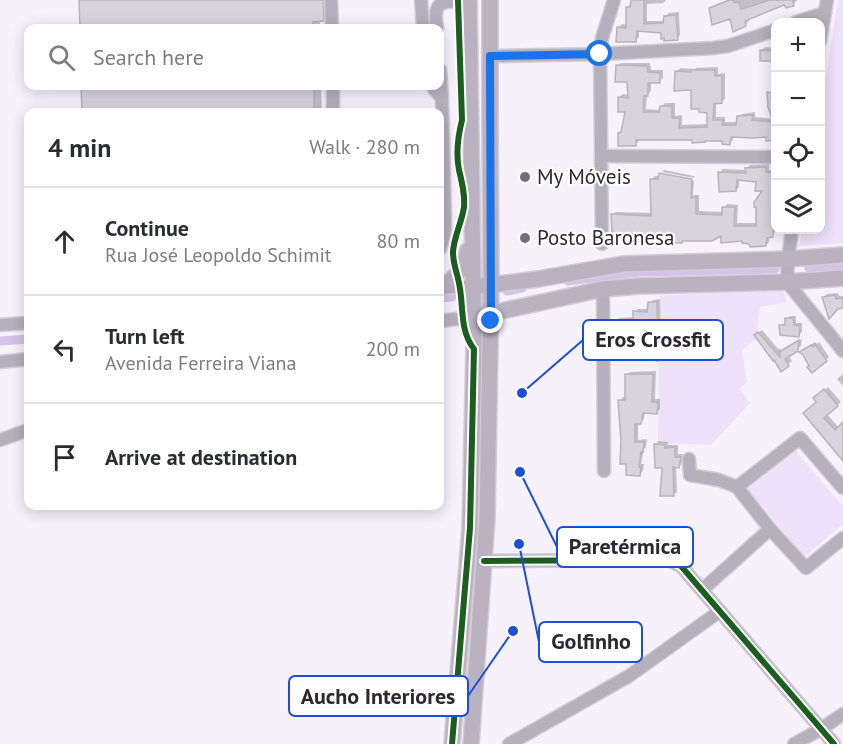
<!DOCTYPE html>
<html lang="en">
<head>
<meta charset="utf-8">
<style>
  body { margin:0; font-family:"PT Sans",sans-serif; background:#f2f2f3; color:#2b2b33 }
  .controls { position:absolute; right:18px; top:18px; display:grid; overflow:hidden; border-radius:12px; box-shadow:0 3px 15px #0003 }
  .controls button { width:54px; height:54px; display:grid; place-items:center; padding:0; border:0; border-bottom:2px solid #e1e1e2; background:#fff; color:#2b2b33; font:30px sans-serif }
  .stop { position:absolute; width:18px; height:18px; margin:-14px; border:4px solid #1a73e8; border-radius:50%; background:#fff }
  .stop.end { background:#1a73e8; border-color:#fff; box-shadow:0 2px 6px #0008 }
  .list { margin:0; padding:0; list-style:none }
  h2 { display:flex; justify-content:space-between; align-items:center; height:78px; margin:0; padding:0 24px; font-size:26px }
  h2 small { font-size:20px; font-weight:400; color:#7c7c81 }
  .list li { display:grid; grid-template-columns:39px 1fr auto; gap:18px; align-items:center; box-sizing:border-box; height:108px; padding:0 24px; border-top:2px solid #e1e1e2 }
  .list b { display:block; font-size:22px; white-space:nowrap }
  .list p { margin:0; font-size:20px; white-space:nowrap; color:#7c7c81 }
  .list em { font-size:20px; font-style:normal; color:#7c7c81 }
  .icon { flex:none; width:33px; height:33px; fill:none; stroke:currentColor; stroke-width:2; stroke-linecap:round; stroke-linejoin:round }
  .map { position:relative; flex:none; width:843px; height:744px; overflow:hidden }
  .search { position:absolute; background:#fff; box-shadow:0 3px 15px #0003; left:24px; top:24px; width:420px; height:66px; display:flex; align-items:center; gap:15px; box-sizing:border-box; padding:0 21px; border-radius:12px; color:#7c7c81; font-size:22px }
  .panel { position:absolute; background:#fff; box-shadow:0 3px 15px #0003; left:24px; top:108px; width:420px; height:402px; border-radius:12px }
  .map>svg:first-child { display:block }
  .green { fill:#eee1fa }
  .shadow { fill:#0003 }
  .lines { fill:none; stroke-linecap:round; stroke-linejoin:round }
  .canal { stroke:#d4c2e7; stroke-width:9 }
  .building { fill:#d8d3dd; stroke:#b8b3bd; stroke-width:1.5 }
  .minor-casing { stroke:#d2cdd6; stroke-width:15 }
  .major-casing { stroke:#d2cdd6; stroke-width:18 }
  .minor { stroke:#b6b0bd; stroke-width:12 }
  .major { stroke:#bab2c0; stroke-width:15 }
  .cycleway-casing { stroke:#fff; stroke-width:10 }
  .cycleway { stroke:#1b5e20; stroke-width:6 }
  .route { stroke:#1a73e8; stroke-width:8 }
  .poi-dot { fill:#736e78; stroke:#fff; stroke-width:2 }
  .labels { text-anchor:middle; stroke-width:4.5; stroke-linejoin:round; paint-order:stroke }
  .poi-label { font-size:21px; fill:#2c2731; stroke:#fff; text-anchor:start }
  .leader { fill:none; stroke:#1d4ed8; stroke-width:2 }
  .callout-dot { fill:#1d4ed8; stroke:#fff; stroke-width:2 }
  .callout { fill:#fff; stroke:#1d4ed8; stroke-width:2 }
  .callout-label { font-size:22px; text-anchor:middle; font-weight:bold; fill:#2c2731 }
</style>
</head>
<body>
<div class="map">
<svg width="843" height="744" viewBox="0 0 843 744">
  <rect width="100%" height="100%" fill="#f6f1fb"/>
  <g class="green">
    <path d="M838 0H843V243L799 246 802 230H820L821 110Z"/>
    <path d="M782 288 787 302 760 307 756 339 742 350 747 382 739 388 750 403 711 445 658 443 660 296Z"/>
    <path d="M795 450 843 507V524L804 557 748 489Z"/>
  </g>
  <g class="shadow">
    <path d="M81 0H330V12L323 20H320V28H82Z"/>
    <path d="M632 0H666L663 3 647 4V21H665V17L669 13 679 12 680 35 677 39 662 31 639 30V37L635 41 618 28 622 24 627 25 628 8 631 4Z"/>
    <path d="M727 0H796L797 1 793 4 785 3 748 18 749 21 745 25 711 8 715 5Z"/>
    <path d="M765 47 776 48V59L762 50Z"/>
    <path d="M621 63H650L651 70H663V78L659 81H651V91L647 95 646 109 661 110 662 106 665 103H675V116L682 115V125L708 124 709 112 692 88 677 72 680 68 695 69 696 68 718 67V74L725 73V99L721 102H716V117H725V122H738L739 117 742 114 755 112V117L776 119 768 135H733V140L729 143 724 140 639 139V141L636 144 619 133 623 129 626 111 619 97 623 94 630 95 629 81 618 66Z"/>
    <path d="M83 86H321L322 112H83Z"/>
    <path d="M769 164V170H776V230L775 232 772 236H769V242L766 245 723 234 643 232 612 215 616 212 653 213 652 179 655 176H660L661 173V175L694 181 693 195H699V211L724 212V208L727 204 738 205 737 223H757L765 189 758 181 739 179V187L736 190 720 173 723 169 747 170V168L750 165Z"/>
    <path d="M664 170 694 176V178L662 172Z"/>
    <path d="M838 293 839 296H843V307L824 298 827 294Z"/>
    <path d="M660 299 661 356 658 360 615 322 619 318 635 317V312L638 309H649V303L653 300Z"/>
    <path d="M790 316H796V323H802V332L799 335 781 326 786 322 787 319Z"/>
    <path d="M762 330 780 351 784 348 785 349 802 339 801 346 788 355 792 361 788 365 775 358 756 335Z"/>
    <path d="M815 342 817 344 819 342 829 357 826 360 810 367 804 349Z"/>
    <path d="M656 371 655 399H660V409L657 412 645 411 644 419 640 422H638V440L647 439 646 447 644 449 641 464H644L643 471 639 475 627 463 622 441 620 401 623 397 627 398V375L630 372Z"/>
    <path d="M843 374V386L837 379Z"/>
    <path d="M828 387 841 402 827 414 839 428 843 424V455L805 413 817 402 818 395Z"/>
    <path d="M659 441 668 442V445H678V454H683L682 463 679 466H676L677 492 673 495 655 444Z"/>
  </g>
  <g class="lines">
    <g class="canal">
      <path d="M809 268 843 265"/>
      <path d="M568 281 638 272 775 269"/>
      <path d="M507 291 522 288"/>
      <path d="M440 298 452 297"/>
      <path d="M0 341 28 339"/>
    </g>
  </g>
  <g class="building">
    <path d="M79 0H323L324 21 313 22V28H80Z"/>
    <path d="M631 0H644V24L663 23 664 16 676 15 678 40 664 41V38L661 39V33L637 31 636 42H616L617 27 626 28V7H630Z"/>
    <path d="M730 0H733L734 3 739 2 741 9 767 1 766 0H795L793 1 794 6 786 8 784 5 745 21 746 26 733 32 730 19 712 25 709 8Z"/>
    <path d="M760 50 776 51V61H760Z"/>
    <path d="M616 65 647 66 648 72 660 73V83H648V96H644L643 112H659L660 106H672V118H680L679 128 707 127V113L699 112V109H691V90L674 91 675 71 691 72V70H715V76H722V103L714 104 713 120H723L722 125H736L737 116 753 115 752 120 773 122 768 107 767 92 776 93V140L766 141V137L752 138 731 137 730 145 722 144V141H705V142L692 143V140H636V146H618V133L621 132 625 112H618V97L628 98 627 82H615Z"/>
    <path d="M81 86H314V112H82Z"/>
    <path d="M766 167V172L776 173V219H774L773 237 767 238 766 246 750 247 749 244 742 243V241L721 243V236L712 241H682V243L656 242V244L642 243V234H612L611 214 651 216 650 179H658L659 173 692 179 691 198 696 197V214L722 215V207H735L734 226H756V207H754V202L762 191H755L756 182 737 180 736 191 719 192 718 172 746 173 745 168Z"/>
    <path d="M835 295 836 299 843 298V308L838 309 829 319 822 297Z"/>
    <path d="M648 302H657L658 361 647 358V360H629L632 340H618L617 331H614V321L633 319V311L647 312Z"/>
    <path d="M785 318H793L794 325 800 326 799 337 780 335 779 325H785Z"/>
    <path d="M758 332 780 357V350L781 351 799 340 798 351 785 359 789 366 781 372 774 360 773 361 754 335Z"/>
    <path d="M815 344 827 361 812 373 807 367 809 366 803 355 799 352 811 345 813 347Z"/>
    <path d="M625 374H653L652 402H658L657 414 643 413 641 424H635V442H644L643 452H641L639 467H641L640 476 626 475V464H620L621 441 618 400H625Z"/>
    <path d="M824 389 838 406 824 418 835 430 843 422V461L803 413 816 402 813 398Z"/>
    <path d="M654 444 665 445V448L675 447V457H681L679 468 673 467 674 496H660L662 468H655Z"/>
  </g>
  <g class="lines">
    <g class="minor-casing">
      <g id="minor">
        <path d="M331 0 332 28"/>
        <path d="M421 0 423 28"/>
        <path d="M796 22 825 13"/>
        <path d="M437 28C436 22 435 15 437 9 440 0 457 0 461 6 463 11 463 16 463 21"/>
        <path d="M820 41 827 0"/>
        <path d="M490 56 600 54 713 48 728 46 776 30"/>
        <path d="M440 70 442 97"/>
        <path d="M333 86V112"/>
        <path d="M433 86 434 89 442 98 445 222V231L440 249"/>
        <path d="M602 156 776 157"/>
        <path d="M792 230 788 259 787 282 843 351"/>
        <path d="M602 244 600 54 602 38 614 0"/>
        <path d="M440 288 473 286"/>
        <path d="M603 289 604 471"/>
        <path d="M440 321 474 317"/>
        <path d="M0 325 28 323"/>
        <path d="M0 362 28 359"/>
        <path d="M0 440 28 430"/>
        <path d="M689 459 690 475 719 480 737 487"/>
        <path d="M843 488 800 438 737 487 770 529 806 568 843 538"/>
        <path d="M484 561 668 560 681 566 834 744"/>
        <path d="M702 590 770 529"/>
        <path d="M509 744 629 676 720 611"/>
        <path d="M794 744 821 729 843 714"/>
      </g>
    </g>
    <g class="major-casing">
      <g id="major">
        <path d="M482 286 538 279 623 264 788 259 843 255"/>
        <path d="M440 288C458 276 462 271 468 250"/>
        <path d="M483 315 603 289 638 286 787 282 843 278"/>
        <path d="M452 744 470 528 474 349 469 0"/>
        <path d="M471 744 487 518 491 285 490 119V0"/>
      </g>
    </g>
    <use href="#minor" class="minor"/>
    <use href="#major" class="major"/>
    <g class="cycleway-casing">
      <g id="cycleway">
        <path d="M484 561 668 560 681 566 834 744"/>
        <path d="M452 744 470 528 474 349C459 330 464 305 459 283 457 272 453 264 453 252 454 236 462 222 464 207 465 194 462 182 459 170 456 155 458 136 462 120L458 0"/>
      </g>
    </g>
    <use href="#cycleway" class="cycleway"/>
  </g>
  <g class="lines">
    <path class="route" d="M491 321 490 56 600 54"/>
  </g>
  <g class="poi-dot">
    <circle cx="525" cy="177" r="6"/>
    <circle cx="525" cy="238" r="6"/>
  </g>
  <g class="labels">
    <g class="poi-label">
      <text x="537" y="184">My Móveis</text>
      <text x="537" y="245">Posto Baronesa</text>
    </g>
  </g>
  <path class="leader" d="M522 393L583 340M520 472L557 547M519 544L539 642M513 631L468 696"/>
  <g class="callout-dot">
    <circle cx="522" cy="393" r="6"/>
    <circle cx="520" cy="472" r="6"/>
    <circle cx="519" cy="544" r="6"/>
    <circle cx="513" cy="631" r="6"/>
  </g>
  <g class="callout">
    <rect x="583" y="320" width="140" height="40" rx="6"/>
    <rect x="557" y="527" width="136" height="40" rx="6"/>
    <rect x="539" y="622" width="103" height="40" rx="6"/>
    <rect x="289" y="676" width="179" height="40" rx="6"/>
  </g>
  <g class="callout-label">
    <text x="653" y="347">Eros Crossfit</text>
    <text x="625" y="554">Paretérmica</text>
    <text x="591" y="649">Golfinho</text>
    <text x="378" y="704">Aucho Interiores</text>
  </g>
</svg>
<div class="controls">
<button>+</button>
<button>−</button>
<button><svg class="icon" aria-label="locate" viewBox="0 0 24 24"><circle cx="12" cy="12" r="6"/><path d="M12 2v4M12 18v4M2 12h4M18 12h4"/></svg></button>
<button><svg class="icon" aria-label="layers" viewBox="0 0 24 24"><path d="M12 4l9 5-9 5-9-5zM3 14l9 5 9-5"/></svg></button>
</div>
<div class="stop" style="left:600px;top:54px"></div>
<div class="stop end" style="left:491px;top:321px"></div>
<div class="search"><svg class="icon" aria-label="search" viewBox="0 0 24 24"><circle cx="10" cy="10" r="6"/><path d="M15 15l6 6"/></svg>Search here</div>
<section class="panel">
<h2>4 min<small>Walk · 280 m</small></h2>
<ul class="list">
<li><svg class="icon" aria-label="ahead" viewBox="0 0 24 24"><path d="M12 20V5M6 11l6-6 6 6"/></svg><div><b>Continue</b><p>Rua José Leopoldo Schimit</p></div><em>80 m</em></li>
<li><svg class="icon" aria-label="left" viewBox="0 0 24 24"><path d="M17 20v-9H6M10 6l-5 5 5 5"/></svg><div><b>Turn left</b><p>Avenida Ferreira Viana</p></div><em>200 m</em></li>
<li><svg class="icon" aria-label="arrive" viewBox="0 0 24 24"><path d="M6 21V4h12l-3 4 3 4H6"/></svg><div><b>Arrive at destination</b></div></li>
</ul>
</section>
</div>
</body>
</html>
